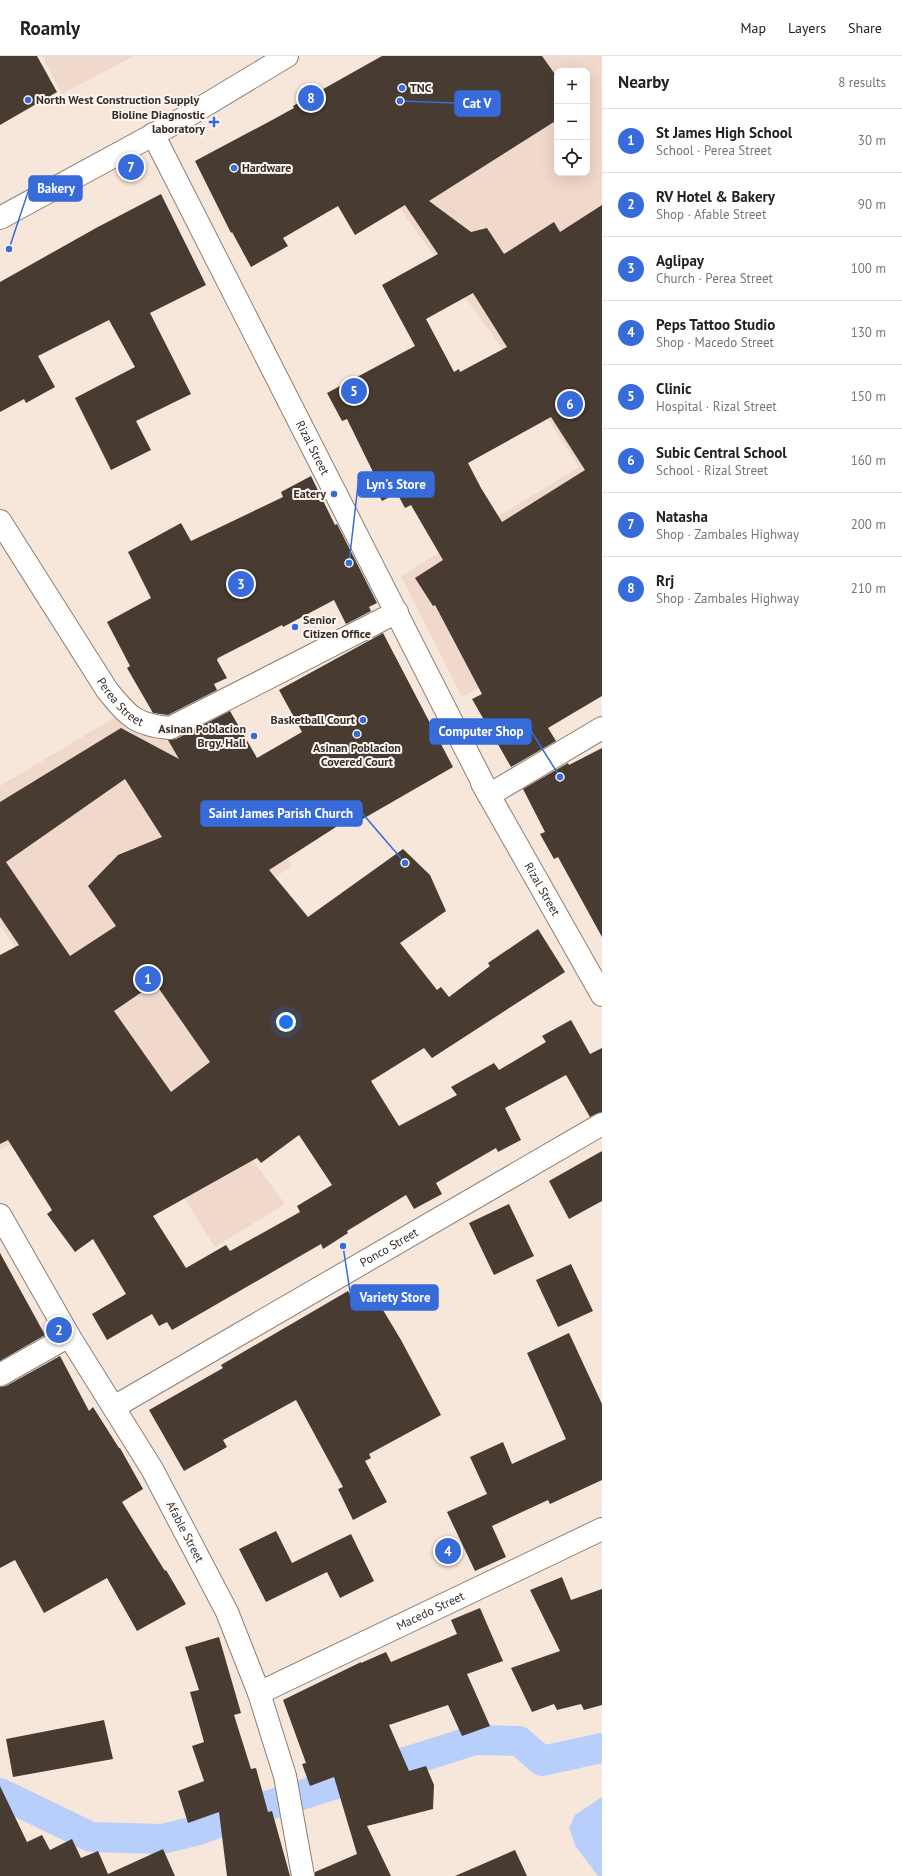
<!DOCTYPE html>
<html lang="en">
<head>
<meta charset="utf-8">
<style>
  body { margin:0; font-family:"PT Sans",sans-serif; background:#f2f2f2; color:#222 }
  .controls { position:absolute; right:12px; top:12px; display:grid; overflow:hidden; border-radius:8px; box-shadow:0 4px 16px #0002 }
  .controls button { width:36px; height:36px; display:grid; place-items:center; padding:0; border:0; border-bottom:1px solid #e0e0e0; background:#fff; color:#222; font:20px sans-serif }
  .you { position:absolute; left:286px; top:966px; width:14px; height:14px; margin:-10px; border:3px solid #fff; border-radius:50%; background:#1a73e8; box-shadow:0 0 0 6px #1a73e833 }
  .badge { display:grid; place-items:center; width:26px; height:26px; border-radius:50%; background:#376bda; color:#fff; font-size:13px; font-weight:700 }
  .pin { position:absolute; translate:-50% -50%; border:2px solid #fff; box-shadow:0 1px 4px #0006 }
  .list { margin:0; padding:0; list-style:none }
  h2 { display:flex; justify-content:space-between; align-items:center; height:52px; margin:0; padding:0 16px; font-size:17px }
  h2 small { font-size:13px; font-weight:400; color:#767676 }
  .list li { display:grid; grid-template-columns:26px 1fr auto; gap:12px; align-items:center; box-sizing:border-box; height:64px; padding:0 16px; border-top:1px solid #e0e0e0 }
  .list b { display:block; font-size:15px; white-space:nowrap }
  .list p { margin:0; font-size:13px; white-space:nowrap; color:#767676 }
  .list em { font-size:13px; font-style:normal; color:#767676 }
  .icon { flex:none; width:22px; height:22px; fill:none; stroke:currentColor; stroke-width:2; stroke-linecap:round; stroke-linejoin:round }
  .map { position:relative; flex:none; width:602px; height:1820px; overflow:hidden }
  header { display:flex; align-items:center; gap:24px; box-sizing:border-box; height:56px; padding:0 20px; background:#fff; border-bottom:1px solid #e0e0e0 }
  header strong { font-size:19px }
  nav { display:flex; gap:22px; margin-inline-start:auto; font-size:14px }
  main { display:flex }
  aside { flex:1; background:#fff }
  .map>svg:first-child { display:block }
  .built { fill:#f0d8ca; fill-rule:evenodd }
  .water { fill:#b7cffa }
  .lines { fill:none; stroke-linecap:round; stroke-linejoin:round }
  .canal { stroke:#b7cffa; stroke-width:30 }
  .building { fill:#483b32; fill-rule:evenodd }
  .street-casing { stroke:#8d7e74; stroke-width:24 }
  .primary-casing { stroke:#8d7e74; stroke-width:24 }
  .street { stroke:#fff; stroke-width:22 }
  .primary { stroke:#fff; stroke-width:22 }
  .poi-dot { fill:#376bda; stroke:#fdf6f1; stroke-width:1.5 }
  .labels { text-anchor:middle; stroke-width:4; stroke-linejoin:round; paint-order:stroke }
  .poi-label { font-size:12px; font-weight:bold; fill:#332c28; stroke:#fdf6f1; text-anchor:start }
  .street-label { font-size:12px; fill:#332c28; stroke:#fdf6f1 }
  .leader { fill:none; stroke:#376bda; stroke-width:1.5 }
  .callout-dot { fill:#376bda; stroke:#fdf6f1; stroke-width:1.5 }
  .callout { fill:#376bda; stroke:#376bda; stroke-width:1.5 }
  .callout-label { font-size:13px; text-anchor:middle; font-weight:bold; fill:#fff }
</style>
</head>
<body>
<header>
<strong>Roamly</strong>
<nav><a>Map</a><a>Layers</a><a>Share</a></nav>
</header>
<main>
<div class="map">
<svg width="602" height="1820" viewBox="0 0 602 1820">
  <rect width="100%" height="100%" fill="#f7e7db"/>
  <g class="built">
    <path d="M42 0H134L62 38Z"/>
    <path d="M381 0H602V515L528 605 462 641 401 520 579 411 497 285 378 123 352 144 293 50ZM557 15H587V117H557Z"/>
    <path d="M117 660 127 670 179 682 201 672 292 810 223 856 232 1076 285 1148 215 1191 114 1030 0 1095V1024L39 926 0 870V730Z"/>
  </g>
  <path class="water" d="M602 1741V1820H598L576 1791 569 1772 575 1759Z"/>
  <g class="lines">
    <path class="canal" d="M0 1737 91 1781 162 1783 195 1775 260 1752 475 1684 519 1685 542 1705 602 1692"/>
  </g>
  <g class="building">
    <path d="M0 0H37L57 36 0 69Z"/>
    <path d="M382 0H542L557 21V64L429 145 471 176 487 172 504 198 554 166 560 176 602 149V640L548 672 556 685 511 711 472 643 482 638 435 549 433 550 415 522 443 504 411 449 405 452 397 437 382 445 368 419 373 416 347 363 342 365 327 337 415 290 382 229 438 198 405 149 355 179 338 150 283 182 288 190 251 211 232 176 231 177 195 105 274 63 294 52 293 50ZM473 237 507 291 460 316 459 313 454 316 426 263ZM551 361 585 414 502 466 481 432 468 407Z"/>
    <path d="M161 138 206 229 150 257 191 338 136 365 151 394 111 414 75 342 135 311 109 264 38 300 55 331 26 347 24 343 0 356V226L96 172Z"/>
    <path d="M311 420 335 469 337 468 377 547 369 551 371 555 346 568 334 544 283 571 282 569 218 602 217 604 227 622 214 628 217 634 168 659 153 657 127 612 130 610 107 566 151 542 128 496 181 467 191 485 283 441 281 436Z"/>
    <path d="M383 577 453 711 354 768 350 762 269 814 308 861 403 793 430 819 446 855 400 887 437 934 441 931 449 941 490 910 488 907 538 873 565 916 432 1002 424 992 371 1025 399 1070 457 1039 451 1031 494 1007 499 1014 546 986 542 980 571 964 590 998 602 992V1056L590 1061 566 1019 505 1052 521 1084 498 1096 496 1092 436 1127 442 1138 414 1153 406 1139 347 1175 348 1177 323 1193 321 1188 172 1274 167 1266 159 1270 152 1258 107 1284 92 1258 126 1238 93 1183 75 1196 47 1158 52 1154 8 1084 0 1088V899L19 889 0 861V746L121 672 179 703 168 684 176 683 230 655 257 702 302 676 279 634ZM125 723 162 781 118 799 88 830 116 870 70 900 6 806ZM155 927 210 1006 171 1036 114 955ZM299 1079 332 1129 297 1150 300 1156 230 1195 226 1189 186 1212 153 1160 257 1102 261 1107Z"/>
    <path d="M602 692V881L558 801 554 803 540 778 545 776 523 733 568 707 569 709Z"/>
    <path d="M602 1095V1145L569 1163 549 1125Z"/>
    <path d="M509 1148 534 1200 494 1219 469 1167Z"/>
    <path d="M0 1197 45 1279 0 1305Z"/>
    <path d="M571 1208 593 1255 558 1271 536 1224Z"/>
    <path d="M371 1234 401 1284 441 1359 369 1398 371 1402 365 1405 387 1446 353 1464 338 1433 343 1431 296 1344 223 1384 227 1391 184 1415 149 1354 223 1312 221 1309 348 1235 354 1245Z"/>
    <path d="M569 1277 602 1348V1424L550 1448 548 1444 492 1470 506 1501 475 1515 447 1456 487 1438 470 1401 503 1386 512 1408 566 1383 527 1297Z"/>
    <path d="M60 1300 89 1355 93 1351 119 1392H120L143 1433 122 1446 165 1515 166 1514 186 1548 137 1575 107 1522 44 1557 15 1504 0 1512V1331L6 1330Z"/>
    <path d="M276 1475 292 1507 351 1478 374 1525 340 1542 327 1516 266 1546 239 1493Z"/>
    <path d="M562 1521 571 1544 602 1533V1649L584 1654 581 1648 557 1654 554 1648 532 1656 511 1612 560 1595 530 1534Z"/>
    <path d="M480 1552 503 1605 467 1618 490 1670 462 1680 448 1649 389 1669 409 1715 426 1710 434 1729 433 1753 367 1770 391 1820H315V1816L357 1798 334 1721 310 1730 302 1708 306 1707 283 1644 361 1606V1607L386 1596 391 1606 457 1578 451 1564Z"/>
    <path d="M219 1581 241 1657 234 1659 251 1713 256 1712 268 1756 272 1755 290 1820H227L219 1756 188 1767 178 1735 204 1725 192 1690 204 1686 190 1636 199 1634 185 1591Z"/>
    <path d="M104 1664 113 1703 13 1721 6 1683Z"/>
    <path d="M0 1730 27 1786 42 1779 50 1794 72 1783 81 1802 98 1795 108 1818 163 1793 175 1820H0Z"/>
    <path d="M515 1794 527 1820H455Z"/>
  </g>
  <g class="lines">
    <g class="street-casing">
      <g id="street">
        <path id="s1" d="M153 78 489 739 602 672"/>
        <path id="s2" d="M0 465 107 634C128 660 135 669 170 672L397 556"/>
        <path id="s3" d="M482 727 602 939"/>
        <path id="s4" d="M0 1159 69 1280 152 1413 227 1556 259 1637 285 1720 303 1820"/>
        <path d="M0 1319 69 1280"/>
        <path id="s5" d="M114 1351 602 1068"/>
        <path id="s6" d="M259 1637 602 1473"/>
      </g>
    </g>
    <g class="primary-casing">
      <path id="primary" d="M0 162 184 62 287 0"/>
    </g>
    <use href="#street" class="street"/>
    <use href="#primary" class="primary"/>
  </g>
  <g class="poi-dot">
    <circle cx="402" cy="32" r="4"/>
    <circle cx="28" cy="44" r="4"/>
    <path d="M212 60h4v4h4v4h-4v4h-4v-4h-4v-4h4z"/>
    <circle cx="234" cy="112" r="4"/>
    <circle cx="334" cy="438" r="4"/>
    <circle cx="295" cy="571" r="4"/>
    <circle cx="363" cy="664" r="4"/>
    <circle cx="357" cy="678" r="4"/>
    <circle cx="254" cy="680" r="4"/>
  </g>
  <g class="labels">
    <g class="poi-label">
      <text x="410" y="36">TNC</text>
      <text x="36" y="48">North West Construction Supply</text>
      <text x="205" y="63" text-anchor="end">Bioline Diagnostic<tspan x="205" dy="14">laboratory</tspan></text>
      <text x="242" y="116">Hardware</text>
      <text x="326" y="442" text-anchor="end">Eatery</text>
      <text x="303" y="568">Senior<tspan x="303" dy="14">Citizen Office</tspan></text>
      <text x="355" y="668" text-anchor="end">Basketball Court</text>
      <text x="246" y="677" text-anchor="end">Asinan Poblacion<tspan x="246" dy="14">Brgy. Hall</tspan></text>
      <text x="357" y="696" text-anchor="middle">Asinan Poblacion<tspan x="357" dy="14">Covered Court</tspan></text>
    </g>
    <g class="street-label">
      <text dy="4" stroke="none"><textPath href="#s1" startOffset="352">Rizal Street</textPath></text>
      <text dy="4" stroke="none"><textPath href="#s2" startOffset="218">Perea Street</textPath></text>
      <text dy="4" stroke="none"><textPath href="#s3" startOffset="122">Rizal Street</textPath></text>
      <text dy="4" stroke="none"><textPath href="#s5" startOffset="318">Ponco Street</textPath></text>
      <text dy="4" stroke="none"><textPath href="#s4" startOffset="367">Afable Street</textPath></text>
      <text dy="4" stroke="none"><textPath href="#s6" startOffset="190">Macedo Street</textPath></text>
    </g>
  </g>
  <path class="leader" d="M400 45L455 47M9 193L29 133M349 507L358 429M560 721L531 675M405 807L362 757M343 1190L351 1242"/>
  <g class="callout-dot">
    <circle cx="400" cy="45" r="4"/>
    <circle cx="9" cy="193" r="4"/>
    <circle cx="349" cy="507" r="4"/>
    <circle cx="560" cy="721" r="4"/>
    <circle cx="405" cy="807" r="4"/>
    <circle cx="343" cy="1190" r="4"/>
  </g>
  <g class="callout">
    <rect x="455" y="35" width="45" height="25" rx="4"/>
    <rect x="29" y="120" width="53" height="25" rx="4"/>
    <rect x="358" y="416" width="76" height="25" rx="4"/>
    <rect x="430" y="663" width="101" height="25" rx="4"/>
    <rect x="201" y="745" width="161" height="25" rx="4"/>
    <rect x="351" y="1229" width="87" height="25" rx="4"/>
  </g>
  <g class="callout-label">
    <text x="477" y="52">Cat V</text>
    <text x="56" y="137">Bakery</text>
    <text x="396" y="433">Lyn's Store</text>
    <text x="481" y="680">Computer Shop</text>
    <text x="281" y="762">Saint James Parish Church</text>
    <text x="395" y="1246">Variety Store</text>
  </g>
</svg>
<div class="controls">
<button>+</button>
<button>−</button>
<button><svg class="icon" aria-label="locate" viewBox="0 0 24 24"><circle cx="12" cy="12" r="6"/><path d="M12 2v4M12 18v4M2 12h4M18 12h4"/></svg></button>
</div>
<div class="you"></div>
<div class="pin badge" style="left:148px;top:923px">1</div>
<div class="pin badge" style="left:59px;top:1274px">2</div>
<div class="pin badge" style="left:241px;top:528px">3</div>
<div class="pin badge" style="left:448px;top:1495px">4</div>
<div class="pin badge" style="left:354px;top:335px">5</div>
<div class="pin badge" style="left:570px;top:348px">6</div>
<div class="pin badge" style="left:131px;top:111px">7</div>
<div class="pin badge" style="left:311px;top:42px">8</div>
</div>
<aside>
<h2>Nearby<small>8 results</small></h2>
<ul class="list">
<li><span class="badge">1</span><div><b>St James High School</b><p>School · Perea Street</p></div><em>30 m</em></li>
<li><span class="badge">2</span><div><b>RV Hotel &amp; Bakery</b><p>Shop · Afable Street</p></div><em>90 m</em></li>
<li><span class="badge">3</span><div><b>Aglipay</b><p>Church · Perea Street</p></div><em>100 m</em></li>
<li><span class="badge">4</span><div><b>Peps Tattoo Studio</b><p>Shop · Macedo Street</p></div><em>130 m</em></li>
<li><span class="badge">5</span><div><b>Clinic</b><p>Hospital · Rizal Street</p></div><em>150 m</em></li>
<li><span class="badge">6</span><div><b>Subic Central School</b><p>School · Rizal Street</p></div><em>160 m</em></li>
<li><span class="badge">7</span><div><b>Natasha</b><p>Shop · Zambales Highway</p></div><em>200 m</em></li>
<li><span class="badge">8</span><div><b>Rrj</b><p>Shop · Zambales Highway</p></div><em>210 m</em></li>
</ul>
</aside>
</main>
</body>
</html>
